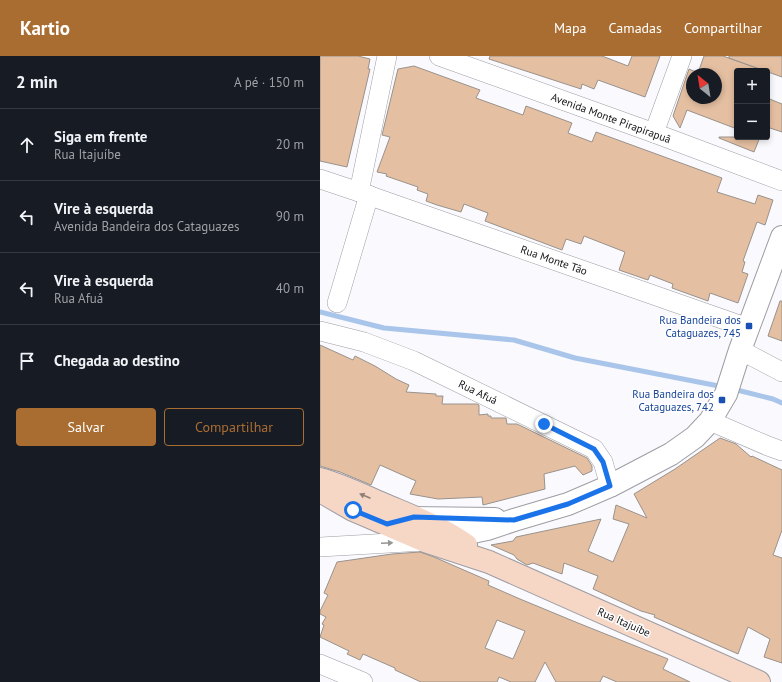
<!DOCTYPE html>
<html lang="pt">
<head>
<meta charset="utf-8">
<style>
  body { margin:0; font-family:"PT Sans",sans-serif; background:#20242c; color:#f1f3f6 }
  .controls { position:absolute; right:12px; top:12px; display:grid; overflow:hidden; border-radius:4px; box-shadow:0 2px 6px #0003 }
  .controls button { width:36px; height:36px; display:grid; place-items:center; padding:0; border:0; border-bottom:1px solid #363941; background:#171b24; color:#f1f3f6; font:20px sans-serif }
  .compass { position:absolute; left:366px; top:12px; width:36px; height:36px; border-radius:50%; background:#171b24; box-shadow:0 2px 6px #0003; rotate:330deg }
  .stop { position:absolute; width:12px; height:12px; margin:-9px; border:3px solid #1a73e8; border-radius:50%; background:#fff }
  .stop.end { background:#1a73e8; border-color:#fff; box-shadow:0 1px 4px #0008 }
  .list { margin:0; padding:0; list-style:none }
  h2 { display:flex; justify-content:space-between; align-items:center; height:52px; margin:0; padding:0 16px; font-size:17px }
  h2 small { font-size:13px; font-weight:400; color:#9ea1a6 }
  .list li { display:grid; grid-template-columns:26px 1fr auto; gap:12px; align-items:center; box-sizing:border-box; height:72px; padding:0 16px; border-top:1px solid #363941 }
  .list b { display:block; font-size:15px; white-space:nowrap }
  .list p { margin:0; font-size:13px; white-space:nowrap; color:#9ea1a6 }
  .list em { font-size:13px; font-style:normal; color:#9ea1a6 }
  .actions { display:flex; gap:8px; padding:12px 16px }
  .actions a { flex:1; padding:9px 0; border:1px solid #aa6d31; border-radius:4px; text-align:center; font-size:14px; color:#aa6d31 }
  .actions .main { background:#aa6d31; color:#fff }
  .icon { flex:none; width:22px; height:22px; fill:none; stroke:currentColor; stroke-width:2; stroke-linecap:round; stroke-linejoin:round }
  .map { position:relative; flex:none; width:462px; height:626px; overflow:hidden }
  header { display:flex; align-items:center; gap:24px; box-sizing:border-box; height:56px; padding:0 20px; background:#aa6d31; color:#fff }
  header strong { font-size:19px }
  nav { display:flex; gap:22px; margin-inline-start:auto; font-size:14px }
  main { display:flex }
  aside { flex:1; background:#171b24 }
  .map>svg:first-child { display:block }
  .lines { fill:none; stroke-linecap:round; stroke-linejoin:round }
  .stream { stroke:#aac5ea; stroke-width:5 }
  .building { fill:#e5bfa1; stroke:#98928d; fill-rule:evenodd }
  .minor-casing { stroke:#9d9da4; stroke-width:20 }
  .tertiary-casing { stroke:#9d9da4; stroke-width:24 }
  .secondary-casing { stroke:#9d9da4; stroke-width:24 }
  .minor { stroke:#fff; stroke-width:19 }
  .tertiary { stroke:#fff; stroke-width:22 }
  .secondary { stroke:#f6d7c6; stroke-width:22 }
  .oneway { fill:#907f77 }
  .oneway2 { fill:#959596 }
  .route { stroke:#1a73e8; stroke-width:5 }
  .transit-dot { fill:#1a4fb4; stroke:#fff; stroke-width:1.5 }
  .labels { text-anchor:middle; stroke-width:3; stroke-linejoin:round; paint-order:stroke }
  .street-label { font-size:11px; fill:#131316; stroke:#fff }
  .transit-label { font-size:11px; fill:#164399; stroke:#fff; text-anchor:end }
</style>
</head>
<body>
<header>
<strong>Kartio</strong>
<nav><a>Mapa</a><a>Camadas</a><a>Compartilhar</a></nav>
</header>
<main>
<aside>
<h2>2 min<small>A pé · 150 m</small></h2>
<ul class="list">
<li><svg class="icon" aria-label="ahead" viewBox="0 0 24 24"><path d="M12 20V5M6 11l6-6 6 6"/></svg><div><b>Siga em frente</b><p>Rua Itajuíbe</p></div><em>20 m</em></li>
<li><svg class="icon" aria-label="left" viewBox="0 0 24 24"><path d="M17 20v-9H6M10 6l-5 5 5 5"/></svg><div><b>Vire à esquerda</b><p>Avenida Bandeira dos Cataguazes</p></div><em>90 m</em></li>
<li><svg class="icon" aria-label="left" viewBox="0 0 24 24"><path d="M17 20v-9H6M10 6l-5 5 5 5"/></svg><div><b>Vire à esquerda</b><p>Rua Afuá</p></div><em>40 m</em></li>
<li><svg class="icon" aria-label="arrive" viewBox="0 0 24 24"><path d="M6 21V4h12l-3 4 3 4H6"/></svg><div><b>Chegada ao destino</b></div></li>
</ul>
<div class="actions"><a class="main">Salvar</a><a>Compartilhar</a></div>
</aside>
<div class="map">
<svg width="462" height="626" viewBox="0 0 462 626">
  <rect width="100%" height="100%" fill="#fafafe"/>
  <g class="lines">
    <g class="stream">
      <path d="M0 256 64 272 194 284 255 302 404 331"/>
      <path d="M413 333 453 343 462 347"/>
    </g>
  </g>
  <g class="building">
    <path d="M0 0H38L50 3 48 13H50L27 111 0 105Z"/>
    <path d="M170 0H282L308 10 312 0H340L325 41 278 24 274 33 262 28 261 33 169 3Z"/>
    <path d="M384 0H403L445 15H417V73L367 54 360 72 353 60 369 13 378 17ZM372 18H396V42H372Z"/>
    <path d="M409 0H462V21L409 2Z"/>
    <path d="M94 10 160 34 156 42 203 59 206 50 252 67 248 77 272 86 276 76 402 122 397 136 435 148 438 139 453 144 445 169 437 166 423 205 425 206 422 216 428 218 418 247 390 237 388 245 352 232 353 228 330 219 328 224 299 214 305 196 264 180 261 188 246 183 242 194 165 165 168 157 144 148 141 156 117 149 106 145 108 138 97 134 98 131 66 120 67 118 57 116 70 81 62 79 78 13Z"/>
    <path d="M447 42 462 48V76L447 71Z"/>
    <path d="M399 81H440L434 96 399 82Z"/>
    <path d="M460 245H462V285L448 280Z"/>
    <path d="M0 289 33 304 35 300 55 310 76 323 89 329 86 336 116 338V340H123L122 348H157L159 349V359L168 358V360H171V362H186L187 368H197L267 402 272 410V415L263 419 255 410 224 418 225 433 163 449 162 441 118 443 90 438 96 425 60 409 51 429 20 416 3 411 0 410Z"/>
    <path d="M400 382 416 388 431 401 432 400 462 414V474L453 499 462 502V607L444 601 450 583 428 571 418 598 334 561 335 559 321 555 273 533 278 520 244 507 242 518 213 507 207 509 197 503 194 499 171 489 193 485 196 481 281 463 268 495 293 506 309 468 293 463 296 449 327 462 314 438 355 413Z"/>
    <path d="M100 496 114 501 169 525 168 529 200 543 258 567 348 603 343 613 370 626H297L283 620 280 626H236L225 606 215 626H191L179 621 177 626H101L75 614V612L43 598 40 604 27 598 29 595 0 581 4 569 2 568 6 561 0 558V555L8 539 4 537 17 506 72 498ZM177 564 205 575 193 603 165 592Z"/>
  </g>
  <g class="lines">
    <g class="minor-casing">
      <g id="minor">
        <path d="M119 0 334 77 462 125"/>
        <path d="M334 77 362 0"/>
        <path d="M0 123 39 136 428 272"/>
        <path d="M39 136 67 0"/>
        <path d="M17 247 49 139"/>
        <path d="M0 275 44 286 94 305 274 393 283 406 290 430"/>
        <path d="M420 294 462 316"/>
        <path d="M390 365 448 390 462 395"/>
        <path d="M0 491 105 485"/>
        <path d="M0 608 43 626"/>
      </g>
    </g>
    <g class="tertiary-casing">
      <g id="tertiary">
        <path d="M91 462 175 463"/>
        <path d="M119 483 167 473 194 464 248 448 290 430 351 398 375 381 390 365 406 338 420 294 462 181"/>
      </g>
    </g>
    <g class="secondary-casing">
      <g id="secondary">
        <path d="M0 423C22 429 42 439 63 448 91 460 121 471 146 489"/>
        <path d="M0 435 33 454 105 485 169 506 439 626"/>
      </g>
    </g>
    <use href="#minor" class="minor"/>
    <use href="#tertiary" class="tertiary"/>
    <use href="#secondary" class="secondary"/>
  </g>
  <defs><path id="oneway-solid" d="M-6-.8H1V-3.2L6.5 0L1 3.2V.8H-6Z"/></defs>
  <use class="oneway" href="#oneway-solid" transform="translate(45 440) rotate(-157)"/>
  <use class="oneway2" href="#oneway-solid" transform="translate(67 487) rotate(-3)"/>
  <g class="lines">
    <path class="route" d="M33 454 67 468 94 461 194 464 248 448 290 430 283 406 274 393 224 368"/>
  </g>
  <g class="transit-dot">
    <rect x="425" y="266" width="8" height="8" rx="2"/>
    <rect x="398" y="340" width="8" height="8" rx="2"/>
  </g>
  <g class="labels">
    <g class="street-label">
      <text transform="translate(291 62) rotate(20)" y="4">Avenida Monte Pirapirapuã</text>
      <text transform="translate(234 204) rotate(19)" y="4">Rua Monte Tão</text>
      <text transform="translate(158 336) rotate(26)" y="4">Rua Afuá</text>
      <text transform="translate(304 566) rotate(24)" y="4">Rua Itajuíbe</text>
    </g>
    <g class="transit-label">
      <text x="421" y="268">Rua Bandeira dos<tspan x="421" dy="13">Cataguazes, 745</tspan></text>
      <text x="394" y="342">Rua Bandeira dos<tspan x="394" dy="13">Cataguazes, 742</tspan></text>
    </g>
  </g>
</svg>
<div class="controls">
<button>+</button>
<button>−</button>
</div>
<svg class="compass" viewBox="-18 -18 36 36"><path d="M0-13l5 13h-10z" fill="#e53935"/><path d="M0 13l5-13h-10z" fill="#9ea1a6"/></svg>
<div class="stop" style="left:33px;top:454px"></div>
<div class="stop end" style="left:224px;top:368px"></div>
</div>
</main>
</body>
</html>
